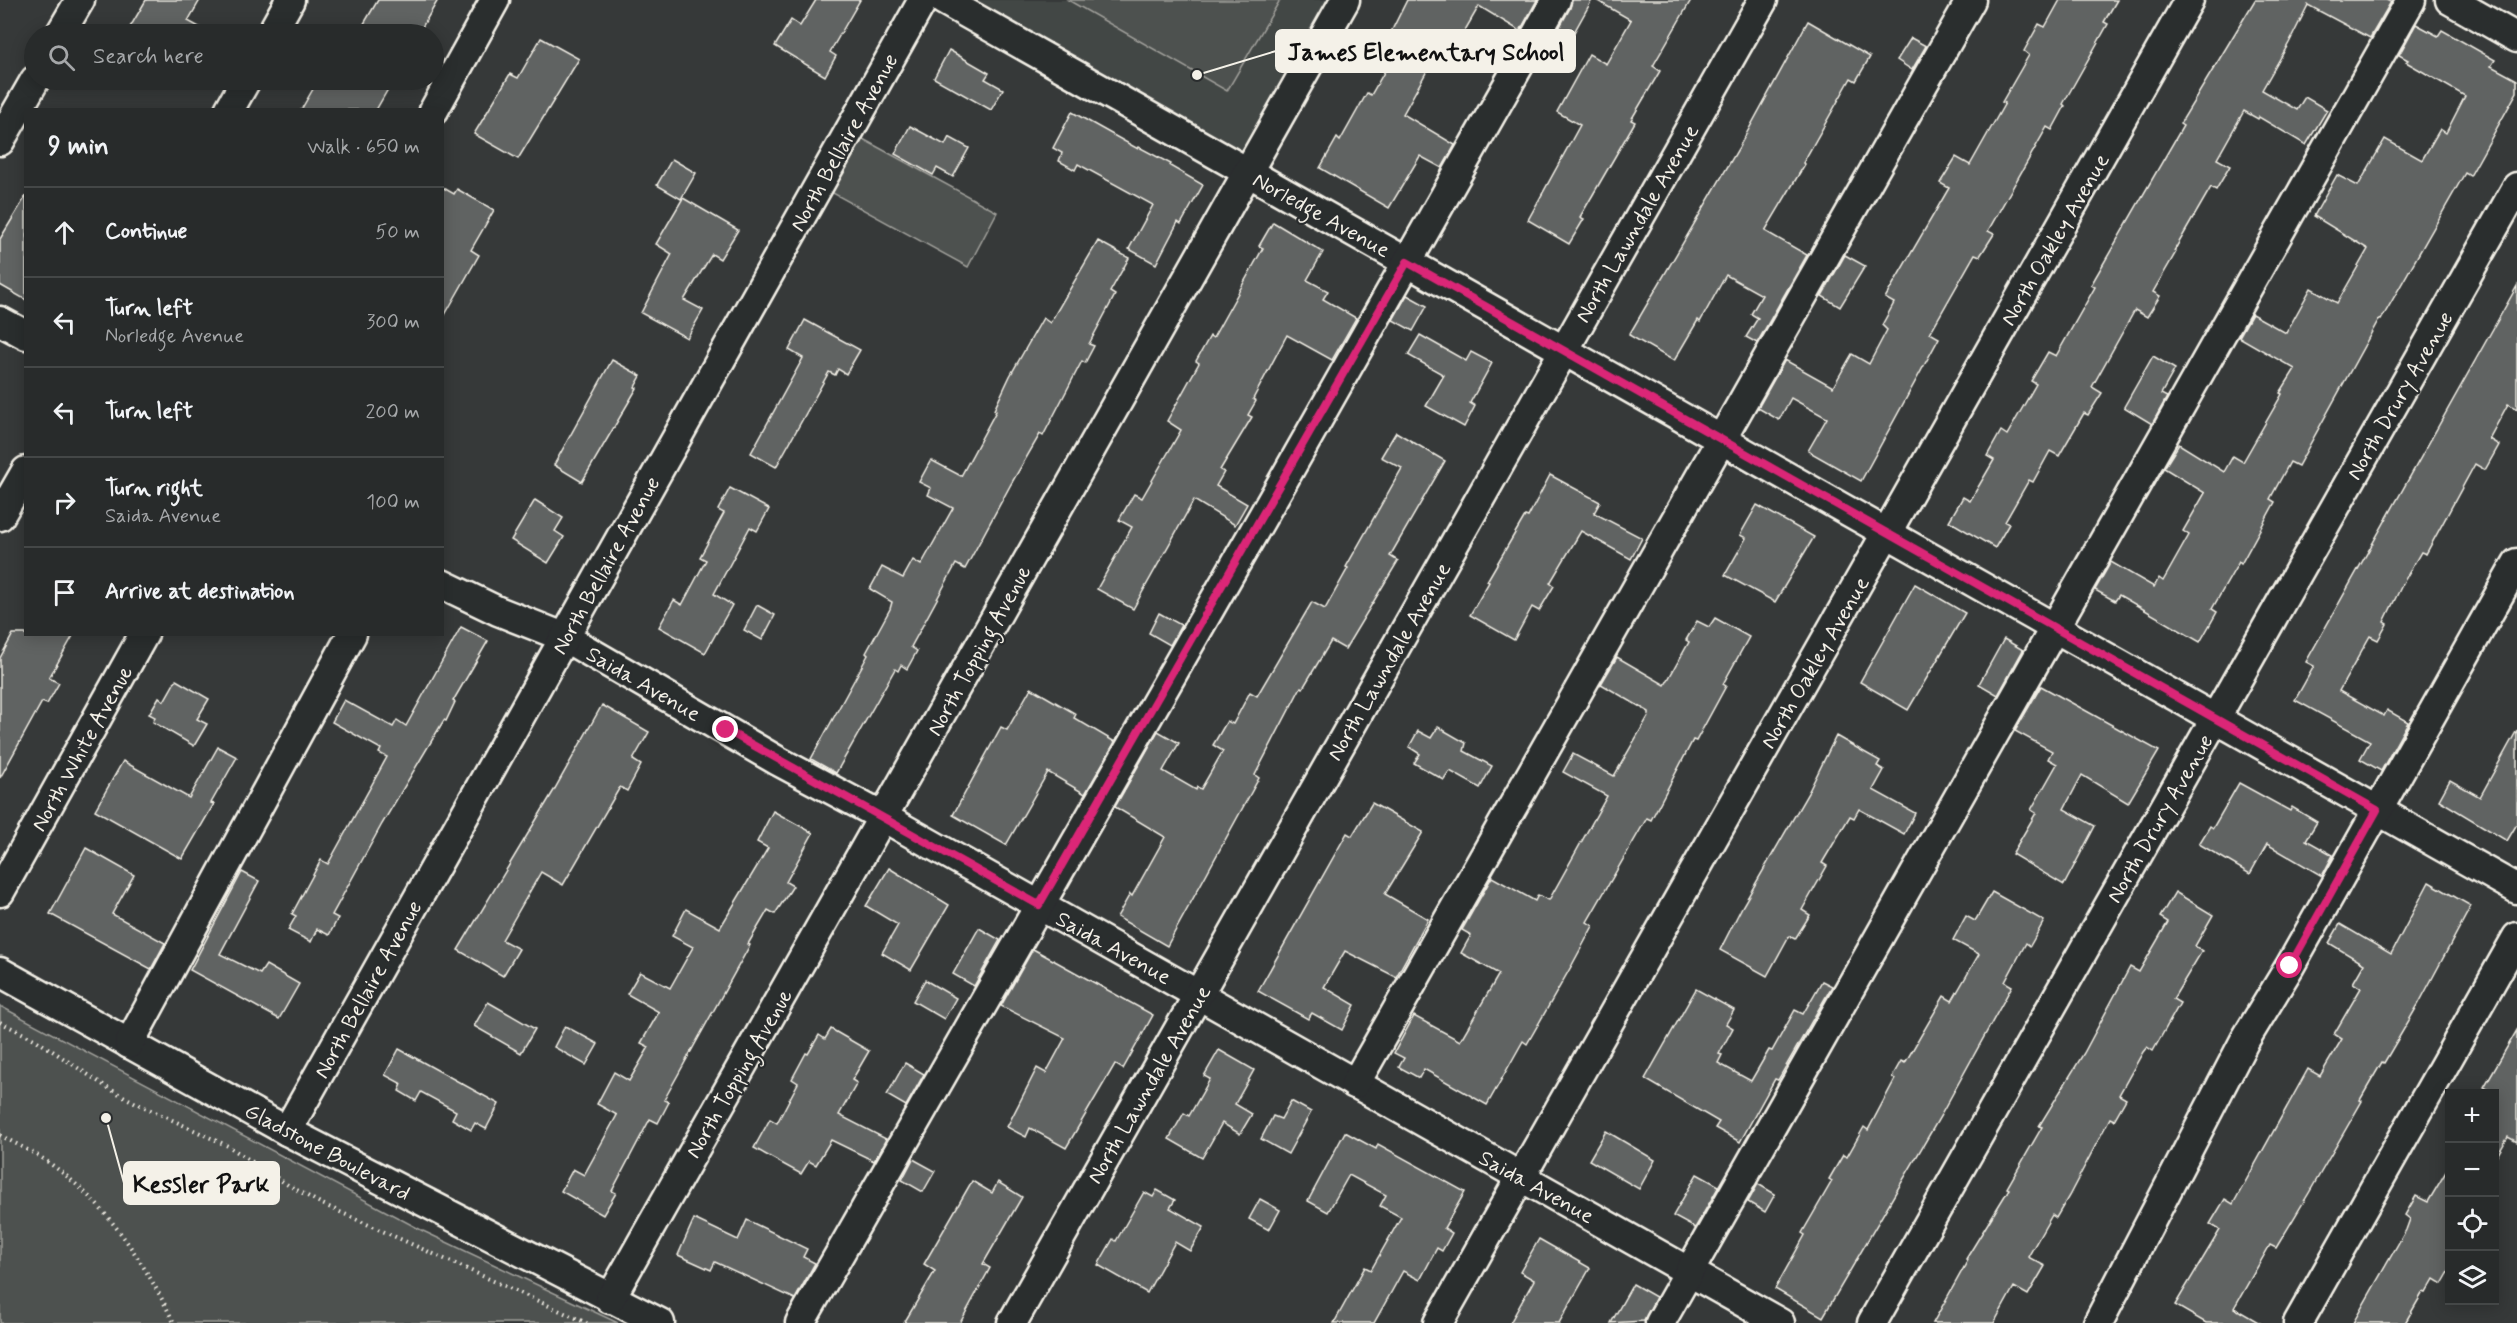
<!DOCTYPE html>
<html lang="en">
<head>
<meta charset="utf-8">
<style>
  body { margin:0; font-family:Mynerve,sans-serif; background:#303333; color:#f1f3f6 }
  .controls { position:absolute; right:18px; bottom:18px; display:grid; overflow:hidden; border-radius:0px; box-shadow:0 3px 15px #0003 }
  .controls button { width:54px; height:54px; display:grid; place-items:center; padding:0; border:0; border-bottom:2px solid #444747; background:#282b2b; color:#f1f3f6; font:30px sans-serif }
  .stop { position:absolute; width:18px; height:18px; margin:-14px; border:4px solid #db2777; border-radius:50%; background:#fff }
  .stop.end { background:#db2777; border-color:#fff; box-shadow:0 2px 6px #0008 }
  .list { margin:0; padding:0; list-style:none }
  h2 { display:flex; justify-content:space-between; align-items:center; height:78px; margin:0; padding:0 24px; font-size:26px }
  h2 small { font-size:20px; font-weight:400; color:#a5a7a9 }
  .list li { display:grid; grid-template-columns:39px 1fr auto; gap:18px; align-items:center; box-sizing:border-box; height:90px; padding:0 24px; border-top:2px solid #444747 }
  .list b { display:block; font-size:22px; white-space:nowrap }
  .list p { margin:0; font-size:20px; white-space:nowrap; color:#a5a7a9 }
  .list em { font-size:20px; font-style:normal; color:#a5a7a9 }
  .icon { flex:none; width:33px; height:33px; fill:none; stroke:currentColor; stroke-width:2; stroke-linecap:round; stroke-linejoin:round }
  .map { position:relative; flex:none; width:2517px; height:1323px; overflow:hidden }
  .search { position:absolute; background:#282b2b; box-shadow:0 3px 15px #0003; left:24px; top:24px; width:420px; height:66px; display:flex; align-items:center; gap:15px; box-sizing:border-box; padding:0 21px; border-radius:33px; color:#a5a7a9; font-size:22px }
  .panel { position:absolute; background:#282b2b; box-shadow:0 3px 15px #0003; left:24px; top:108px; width:420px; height:528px; border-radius:0px }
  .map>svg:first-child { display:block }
  .built { fill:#434645 }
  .green { fill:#4e514f; stroke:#a1a19c; stroke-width:1.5 }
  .building { fill:#616362; stroke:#f4f1e8; stroke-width:1.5 }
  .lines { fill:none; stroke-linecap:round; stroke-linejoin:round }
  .minor-casing { stroke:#f4f1e8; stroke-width:33 }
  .path { stroke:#f4f1e8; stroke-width:4; stroke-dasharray:1.5 4.5; stroke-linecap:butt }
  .minor { stroke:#2a2d2e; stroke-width:28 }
  .route { stroke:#db2777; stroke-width:8 }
  .labels { text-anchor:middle; stroke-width:4.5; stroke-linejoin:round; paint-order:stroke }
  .street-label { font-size:22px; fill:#f4f1e8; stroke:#2a2d2e }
  .leader { fill:none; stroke:#f4f1e8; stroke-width:2 }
  .callout-dot { fill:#f4f1e8; stroke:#2a2d2e; stroke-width:2 }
  .callout { fill:#f4f1e8; stroke:#f4f1e8; stroke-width:2 }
  .callout-label { font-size:24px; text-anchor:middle; font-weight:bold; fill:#111 }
</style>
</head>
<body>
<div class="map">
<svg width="2517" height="1323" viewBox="0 0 2517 1323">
  <rect width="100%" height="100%" fill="#363939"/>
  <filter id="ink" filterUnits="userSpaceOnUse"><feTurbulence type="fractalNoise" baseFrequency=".0167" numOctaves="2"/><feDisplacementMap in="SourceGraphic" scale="12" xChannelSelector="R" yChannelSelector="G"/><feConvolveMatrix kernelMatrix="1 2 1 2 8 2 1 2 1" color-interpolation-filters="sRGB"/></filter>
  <g filter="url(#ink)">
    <path class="built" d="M977 0H1328L1241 151Z"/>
    <g class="green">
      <path d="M1068 0H1280L1227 91Z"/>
      <path d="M861 138 997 212 968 267 831 192Z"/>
      <path d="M0 1006 423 1231 618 1323H0Z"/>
    </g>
    <g class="building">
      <path d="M146 0H200L188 21 212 34H126Z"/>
      <path d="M378 0H438L418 34H376L362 27Z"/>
      <path d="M816 0H860L830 52 836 56 825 76 775 46 791 20 800 26Z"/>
      <path d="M1407 0H1537L1520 31 1479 6 1453 51 1442 44 1403 114 1455 145 1442 168 1420 156 1389 208 1320 168 1337 138 1340 141 1367 93 1371 95 1395 53 1384 46Z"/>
      <path d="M1572 0H1592L1563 52 1550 45 1570 8Z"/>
      <path d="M1596 0H1691L1653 66 1660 71 1631 120 1635 122 1580 217 1584 219 1569 244 1528 220 1580 125 1557 112 1589 54 1606 64 1631 20Z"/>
      <path d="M2060 0H2117L2104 22 2108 24 2063 104 2065 106 2052 130 2047 127 1988 231 1994 234 1980 256 1975 254 1930 333 1939 338 1861 481 1808 451 1827 418 1791 398 1779 420 1758 408 1785 360 1833 387 1852 354 1869 364 1887 330 1882 325 1894 303 1885 298 1949 188 1940 183 1956 157 1970 165 2005 103 2002 102 2029 55 2024 51 2039 24 2045 27Z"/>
      <path d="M2255 0H2386L2391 2 2370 38 2308 5 2289 43 2262 90 2297 110 2305 97 2327 110 2306 145 2259 117 2258 119 2244 111 2217 159 2230 166 2216 190 2211 187 2174 251 2176 252 2153 292 2160 296 2147 317 2135 310 2092 387 2102 393 2088 415 2084 413 2059 456 2050 451 2033 482 2029 480 2005 522 2009 524 1995 548 1949 521 1963 497 1970 501 1994 460 1987 456 2001 431 2007 435 2036 384 2031 381 2048 352 2056 356 2095 287 2091 285 2183 126 2180 124Z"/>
      <path d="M1808 21 1870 57 1856 81 1851 78 1803 163 1805 164 1765 231 1807 255 1757 343 1746 337 1758 318 1751 314 1762 295 1726 275 1700 322 1698 320 1674 361 1629 335 1738 149Z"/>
      <path d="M2416 24 2438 36 2442 30 2495 60 2491 66 2517 80V92L2470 176 2465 173 2381 320 2379 319 2298 466 2290 462 2270 499 2275 502 2241 564 2239 562 2212 609 2217 612 2200 642 2119 595 2115 601 2095 590 2111 562 2154 587 2159 578 2163 581 2189 535 2183 531 2205 493 2164 468 2179 444 2224 472 2233 456 2243 462 2282 394 2280 393 2295 369 2239 337 2252 314 2286 333 2311 288 2337 303 2368 249 2314 216 2337 175 2358 186 2385 139 2422 160 2440 129 2446 133 2465 96 2406 62 2408 60 2399 55Z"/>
      <path d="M541 38 579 59 518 159 474 134 510 74 518 78Z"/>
      <path d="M1911 38 1926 46 1912 70 1897 60Z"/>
      <path d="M949 50 989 73 985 79 1003 89 991 110 934 78Z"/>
      <path d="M327 80H372L388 89 376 110H301L316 84 322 87Z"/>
      <path d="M1072 112 1138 149 1139 147 1171 164 1170 166 1203 185 1181 224 1178 222 1156 264 1129 249 1153 205 1078 164 1075 170 1059 161 1062 153 1053 148Z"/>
      <path d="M910 126 945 145 949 137 969 148 953 177 937 168 933 175 895 154Z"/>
      <path d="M672 159 696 173 681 199 657 185Z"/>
      <path d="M442 187 454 194 457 189 494 210 471 250 479 255 442 320Z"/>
      <path d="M26 196V300L0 285V239Z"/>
      <path d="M683 198 738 230 720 259 712 254 684 300 703 310 687 338 641 313 672 254 656 244Z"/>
      <path d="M1273 222 1323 252 1307 280 1328 291 1323 299 1356 318 1332 360 1287 335 1253 399 1256 401 1248 415 1252 417 1220 470 1224 472 1216 486 1247 504 1235 525 1194 500 1133 609 1097 589 1132 527 1119 520 1134 494 1142 498 1181 430 1167 421 1199 363 1196 361 1210 336 1213 338 1263 248 1259 246Z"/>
      <path d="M1098 241 1129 258 1110 292 1115 295 1089 344 1094 346 1085 363 1082 361 1043 436 1040 434 1011 484 965 569 956 564 911 647 917 651 907 669 901 665 898 671 895 669 836 773 811 759 868 655 866 653 890 609 892 602 870 589 882 567 903 578 913 560 921 565 953 508 928 495 931 488 919 482 931 460 961 476 996 411 994 410 1010 376 1043 318 1050 323Z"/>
      <path d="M1845 255 1865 266 1840 307 1822 296Z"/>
      <path d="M2517 286V409L2508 404 2489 439 2499 445 2485 470 2475 464 2426 554 2421 552 2402 585 2384 622 2387 624 2378 640 2370 636 2339 691 2384 716 2387 710 2408 722 2381 771 2360 759 2370 741 2295 700 2314 666 2306 662Z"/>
      <path d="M1407 295 1427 306 1413 331 1393 320Z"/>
      <path d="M805 320 860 350 846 374 838 369 835 375 829 372 776 467 751 453 803 358 789 350Z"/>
      <path d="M1420 335 1466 361 1471 352 1492 363 1470 403 1475 406 1464 427 1426 406 1444 375 1408 355Z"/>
      <path d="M2153 356 2175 369 2161 394 2167 397 2152 424 2124 407Z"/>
      <path d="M612 360 641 376 635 387 637 388 582 482 554 465Z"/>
      <path d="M1396 432 1445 461 1390 556 1398 561 1345 649 1331 641 1303 688 1301 687 1255 775 1259 778 1167 946 1117 917 1130 894 1132 896 1165 837 1115 807 1158 731 1179 743 1163 771 1196 790 1197 787 1201 789 1223 751 1213 745 1227 721 1233 724 1250 692 1257 696 1312 602 1325 609 1348 568 1346 567 1402 468 1381 457Z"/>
      <path d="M1550 475 1600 502 1594 513 1642 538 1631 559 1581 531 1550 583 1554 586 1539 611 1532 607 1514 640 1470 615 1489 582 1487 581 1525 516 1528 517Z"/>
      <path d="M730 488 769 509 757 531 750 527 714 594 732 605 705 653 659 627 674 600 682 605 706 560 700 557 724 513 718 510Z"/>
      <path d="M535 500 563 518 555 531 564 537 548 563 511 540Z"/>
      <path d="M1757 505 1814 537 1775 602 1725 575 1746 538 1740 535Z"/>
      <path d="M1915 584 1965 613 1908 710 1860 682Z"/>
      <path d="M757 605 775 615 762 640 744 630Z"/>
      <path d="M1159 613 1181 625 1170 645 1149 633Z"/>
      <path d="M1715 618 1749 637 1723 684 1726 686 1696 741 1693 740 1651 820 1647 818 1587 922 1593 926 1572 965 1527 1044 1523 1041 1487 1105 1424 1069 1419 1078 1399 1067 1404 1058 1394 1053 1414 1016 1460 1041 1499 974 1461 953 1471 935 1462 930 1492 877 1535 901 1538 895 1549 900 1607 796 1563 772 1573 754 1614 776 1649 715V712L1601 684 1617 657 1665 685 1689 642 1686 640 1697 621 1709 627Z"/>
      <path d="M461 627 488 641 453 701 455 702 446 721 444 720 382 824 332 915 338 918 329 935 317 929 311 942 288 930 296 916 292 914 321 860 328 864 387 757 379 753 381 749 332 722 344 700 393 727 397 720 406 726Z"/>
      <path d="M13 634H74L49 678 59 683 47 704 42 702 0 778V658Z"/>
      <path d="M2004 639 2023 650 1998 695 1979 684Z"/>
      <path d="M176 680 209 699 197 719 207 724 194 746 153 722 155 717 149 714 159 697 164 701Z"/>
      <path d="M2041 686 2159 751 2128 803 2082 775 2064 809 2095 826 2064 885 2012 854 2036 813 2031 810 2057 764 2048 759 2052 751 2015 731Z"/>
      <path d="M1031 688 1076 714 1074 718 1115 742 1085 794 1048 772 1006 845 953 815 1001 727 1007 730Z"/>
      <path d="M602 705 649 732 633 760 641 765 627 791 620 787 563 885 541 872 502 940 519 949 503 976 458 950 553 792Z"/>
      <path d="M1438 727 1466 743 1464 751 1492 766 1480 788 1450 771 1444 780 1414 763 1420 754 1409 747 1418 731 1431 738Z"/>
      <path d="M2517 730V824L2507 841 2439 800 2450 780 2480 797Z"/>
      <path d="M1836 736 1880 761 1877 766 1884 770 1873 790 1915 813 1904 834 1859 809 1854 818 1850 816 1822 863 1827 866 1802 910 1810 915 1795 939 1789 936 1767 976 1720 950 1742 907 1808 793Z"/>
      <path d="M218 747 237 757 211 803 214 804 182 859 95 810 123 761 189 798Z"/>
      <path d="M2239 783 2290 811 2292 807 2317 822 2306 840 2333 855 2322 876 2267 844 2250 874 2199 844 2210 826 2213 828Z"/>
      <path d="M1372 803 1423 832 1385 894 1428 919 1396 977 1345 951 1324 987 1355 1005 1342 1030 1312 1013 1308 1019 1258 991 1347 833 1352 836Z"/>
      <path d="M773 811 813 833 786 882 793 886 775 914 768 910 748 944 750 945 664 1100 669 1102 658 1123 650 1119 612 1191 616 1193 603 1215 561 1191 573 1169 584 1175 617 1115 597 1104 614 1072 629 1081 649 1047 641 1043 659 1012 627 994 640 972 670 988 693 947 672 936 686 909 720 928 768 848 757 842Z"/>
      <path d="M86 848 134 875 112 914 165 943 151 969 50 914Z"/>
      <path d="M889 868 949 905 911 970 882 953 898 925 866 906Z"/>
      <path d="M242 872 259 881 220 954 260 974 266 965 299 984 279 1019 190 970Z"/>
      <path d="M2429 882 2471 906 2418 1005 2384 1063 2382 1062 2360 1100 2362 1101 2309 1193 2276 1248 2270 1245 2234 1308 2260 1323H2206L2175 1305 2220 1230 2210 1224 2225 1199 2233 1204 2308 1069 2320 1076 2342 1039 2334 1034 2361 988 2353 983 2364 964 2329 943 2340 924 2391 954Z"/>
      <path d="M1992 892 2044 921 2030 946 2026 943 2005 982 2012 986 1941 1115 1823 1317 1775 1289 1805 1235 1802 1233 1832 1181 1829 1179 1843 1155 1847 1157 1864 1127 1868 1130 1895 1079 1892 1077 1901 1061 1905 1063 1944 996 1952 1001 1979 954 1953 940 1966 916 1975 921Z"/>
      <path d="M2175 892 2213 915 2195 946 2202 951 2173 999 2180 1003 2153 1051 2147 1047 2143 1052 2119 1095 2126 1099 2114 1120 2110 1118 2069 1196 2056 1218 2052 1215 2028 1257 2045 1266 2028 1295 2014 1287 1994 1323H1933L1968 1260 1966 1259 2009 1189 2007 1188 2042 1127 2039 1126 2084 1053 2130 967 2139 972 2168 922 2160 917Z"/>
      <path d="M979 928 1000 940 974 986 953 974Z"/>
      <path d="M1033 949 1153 1015 1123 1069 1115 1064 1066 1148 1030 1128 1026 1137 1007 1127 1037 1068 1046 1073 1065 1038 1001 1006Z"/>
      <path d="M925 980 956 998 944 1019 913 1001Z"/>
      <path d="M1822 981 1832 986 1778 1080 1775 1079 1740 1142 1715 1128 1719 1122 1645 1079 1696 989 1734 1010 1726 1024 1733 1028 1719 1054 1722 1055 1718 1063 1751 1081 1769 1050 1772 1051 1795 1010 1803 1014Z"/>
      <path d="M488 1002 535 1029 521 1053 474 1026Z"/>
      <path d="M565 1026 598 1044 586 1065 554 1047Z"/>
      <path d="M831 1029 869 1051 852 1080 857 1083 839 1115 886 1139 874 1161 831 1140 816 1165 809 1161 801 1174 754 1148 770 1119 777 1123 798 1083 792 1079 806 1053 808 1054 819 1035 825 1039Z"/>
      <path d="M2517 1030V1142L2508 1137 2494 1161V1093L2484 1087Z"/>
      <path d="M399 1049 499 1104 486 1129 475 1123 471 1130 452 1119 456 1111 421 1092 416 1101 399 1091 402 1084 385 1075Z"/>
      <path d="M1219 1050 1254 1070 1235 1104 1252 1114 1240 1134 1222 1123 1202 1158 1169 1139 1184 1113 1189 1116 1210 1079 1204 1076Z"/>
      <path d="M905 1063 924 1074 906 1106 887 1095Z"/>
      <path d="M1291 1101 1311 1112 1288 1154 1261 1139 1273 1116 1281 1119Z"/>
      <path d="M1606 1131 1655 1160 1639 1189 1589 1160Z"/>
      <path d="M1345 1132 1376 1149 1378 1144 1465 1192 1444 1228 1452 1233 1442 1251 1437 1248 1420 1280 1403 1271 1374 1323H1334L1365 1267 1371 1270 1401 1217 1380 1206 1386 1195 1349 1175 1328 1212 1308 1201Z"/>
      <path d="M913 1159 935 1171 923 1192 902 1180Z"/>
      <path d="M2450 1165V1270L2442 1284 2434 1279 2426 1293 2423 1292 2405 1323H2353L2406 1230 2410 1219 2405 1215 2416 1196 2428 1202Z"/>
      <path d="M1697 1174 1719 1186 1695 1228 1673 1216Z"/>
      <path d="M972 1181 992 1193 998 1182 1022 1197 983 1264 990 1268 960 1323H904L935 1271 924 1264Z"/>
      <path d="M1758 1184 1775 1194 1765 1212 1748 1202Z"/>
      <path d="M1157 1190 1175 1200 1170 1208 1204 1227 1190 1251 1175 1242 1147 1293 1098 1265 1113 1239 1116 1241 1144 1192 1153 1197Z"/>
      <path d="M1260 1199 1280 1210 1269 1230 1249 1219Z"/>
      <path d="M694 1219 738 1240 747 1220 807 1249 803 1257 815 1263 795 1299 715 1262 711 1270 678 1255Z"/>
      <path d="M1539 1239 1590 1268 1559 1323H1510L1534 1280 1520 1272Z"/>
      <path d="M1633 1284 1656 1297 1644 1321 1611 1323Z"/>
    </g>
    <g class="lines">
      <g class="minor-casing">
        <g id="minor">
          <path d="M943 0 2517 889"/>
          <path d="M2450 0 2517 38"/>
          <path d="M60 34 80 0"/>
          <path d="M271 34 290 0"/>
          <path d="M229 110 246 80"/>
          <path d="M434 110 495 0"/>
          <path d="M0 141 35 80"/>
          <path d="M0 321 26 335"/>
          <path d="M0 516 26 471"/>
          <path d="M442 584 498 611 564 637 778 761 883 817 1780 1323"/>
          <path d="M0 892 144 634"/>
          <path d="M0 972 287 1131 660 1323"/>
          <path d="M129 1044 352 634"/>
          <path d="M1355 1084 1971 0"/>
          <path d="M287 1131 923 0"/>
          <path d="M610 1299 1345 0"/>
          <path d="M800 1323 1283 481 1556 0"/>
          <path d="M1012 1323 1763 0"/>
          <path d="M1438 1323 2189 0"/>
          <path d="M1660 1323 2411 0"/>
          <path d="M1872 1323 2517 187"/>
          <path d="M2098 1323 2245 1040 2290 966 2517 563"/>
          <path d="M2298 1323 2517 937"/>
        </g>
      </g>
      <g class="path">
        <path d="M0 1022 36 1040 108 1088 138 1104 228 1146 288 1185 320 1203 587 1323"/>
        <path d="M0 1135C17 1145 36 1153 52 1165 107 1204 145 1263 174 1323"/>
      </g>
      <use href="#minor" class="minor"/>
    </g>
  </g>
  <g class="lines" filter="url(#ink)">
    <path class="route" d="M726 730 1039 905 1407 262 2377 810 2290 966"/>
  </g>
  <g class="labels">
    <g class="street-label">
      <text transform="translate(843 142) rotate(-61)" y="8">North Bellaire Avenue</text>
      <text transform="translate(1322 214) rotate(29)" y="8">Norledge Avenue</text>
      <text transform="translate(1636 223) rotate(-60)" y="8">North Lawndale Avenue</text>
      <text transform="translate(2054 239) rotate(-60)" y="8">North Oakley Avenue</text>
      <text transform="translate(2399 395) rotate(-60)" y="8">North Drury Avenue</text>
      <text transform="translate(605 565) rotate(-61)" y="8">North Bellaire Avenue</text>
      <text transform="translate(978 650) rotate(-61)" y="8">North Topping Avenue</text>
      <text transform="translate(1388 661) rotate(-60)" y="8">North Lawndale Avenue</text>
      <text transform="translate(1814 662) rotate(-60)" y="8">North Oakley Avenue</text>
      <text transform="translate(644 683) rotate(30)" y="8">Saida Avenue</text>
      <text transform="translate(81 748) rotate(-61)" y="8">North White Avenue</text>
      <text transform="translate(2159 818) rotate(-60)" y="8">North Drury Avenue</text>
      <text transform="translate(1114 947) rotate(29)" y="8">Saida Avenue</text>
      <text transform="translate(367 989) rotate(-61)" y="8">North Bellaire Avenue</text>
      <text transform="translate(738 1073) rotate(-60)" y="8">North Topping Avenue</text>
      <text transform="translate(1148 1084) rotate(-60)" y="8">North Lawndale Avenue</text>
      <text transform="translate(328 1151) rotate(28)" y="8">Gladstone Boulevard</text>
      <text transform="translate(1537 1186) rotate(29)" y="8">Saida Avenue</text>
    </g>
  </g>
  <path class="leader" d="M1197 75L1276 51M106 1118L124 1183"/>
  <g class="callout-dot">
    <circle cx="1197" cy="75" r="6"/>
    <circle cx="106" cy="1118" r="6"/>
  </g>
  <g class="callout">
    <rect x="1276" y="30" width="299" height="42" rx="6"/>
    <rect x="124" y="1162" width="155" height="42" rx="6"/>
  </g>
  <g class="callout-label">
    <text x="1426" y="60">James Elementary School</text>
    <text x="201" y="1192">Kessler Park</text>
  </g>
</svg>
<div class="controls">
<button>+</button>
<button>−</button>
<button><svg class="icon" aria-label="locate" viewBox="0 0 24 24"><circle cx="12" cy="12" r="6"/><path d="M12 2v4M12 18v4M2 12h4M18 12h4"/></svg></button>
<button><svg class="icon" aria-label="layers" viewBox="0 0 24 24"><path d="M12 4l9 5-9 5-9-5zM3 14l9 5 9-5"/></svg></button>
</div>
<div class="stop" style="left:2290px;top:966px"></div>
<div class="stop end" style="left:726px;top:730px"></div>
<div class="search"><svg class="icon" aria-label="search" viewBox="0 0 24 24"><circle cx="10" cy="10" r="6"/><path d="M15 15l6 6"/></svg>Search here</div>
<section class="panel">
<h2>9 min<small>Walk · 650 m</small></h2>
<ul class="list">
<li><svg class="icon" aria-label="ahead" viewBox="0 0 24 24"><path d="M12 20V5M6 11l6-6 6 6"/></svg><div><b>Continue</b></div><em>50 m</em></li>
<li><svg class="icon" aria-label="left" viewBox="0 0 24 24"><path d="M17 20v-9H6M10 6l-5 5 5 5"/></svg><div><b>Turn left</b><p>Norledge Avenue</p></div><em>300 m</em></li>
<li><svg class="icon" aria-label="left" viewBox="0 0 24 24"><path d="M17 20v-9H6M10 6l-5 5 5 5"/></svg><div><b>Turn left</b></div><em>200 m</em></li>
<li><svg class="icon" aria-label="right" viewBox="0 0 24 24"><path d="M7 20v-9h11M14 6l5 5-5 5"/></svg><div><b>Turn right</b><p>Saida Avenue</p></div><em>100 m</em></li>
<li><svg class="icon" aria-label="arrive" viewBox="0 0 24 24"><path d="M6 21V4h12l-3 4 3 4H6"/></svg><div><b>Arrive at destination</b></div></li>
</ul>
</section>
</div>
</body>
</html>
